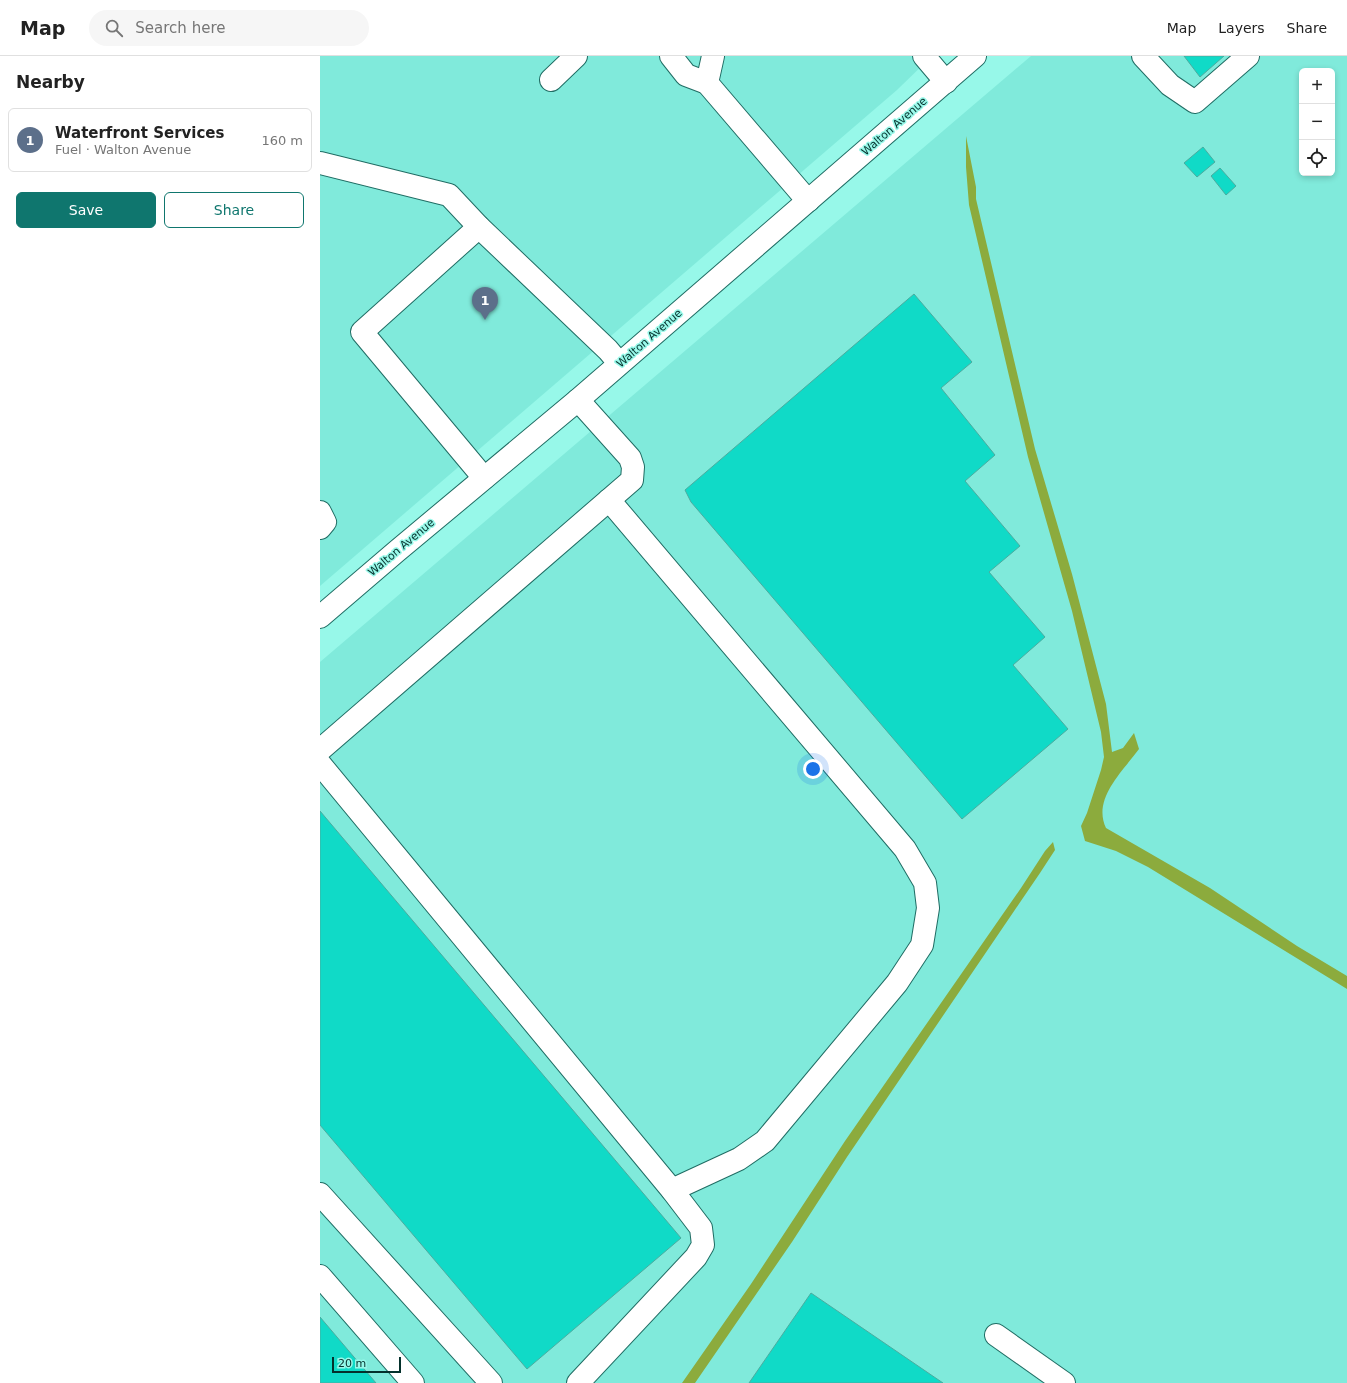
<!DOCTYPE html>
<html lang="en">
<head>
<meta charset="utf-8">
<style>
  body { margin:0; font-family:"DejaVu Sans",sans-serif; background:#f6f6f6; color:#222 }
  .controls { position:absolute; right:12px; top:12px; display:grid; overflow:hidden; border-radius:6px; box-shadow:0 2px 6px #0003 }
  .controls button { width:36px; height:36px; display:grid; place-items:center; padding:0; border:0; border-bottom:1px solid #e0e0e0; background:#fff; color:#222; font:20px sans-serif }
  .scale { position:absolute; left:12px; bottom:10px; width:69px; box-sizing:border-box; padding-left:4px; border:2px solid #04312c; border-top:0; font-size:11px; line-height:14px; white-space:nowrap; color:#04312c; -webkit-text-stroke:3px #97f8e9; paint-order:stroke }
  .you { position:absolute; left:493px; top:713px; width:14px; height:14px; margin:-10px; border:3px solid #fff; border-radius:50%; background:#1a73e8; box-shadow:0 0 0 6px #1a73e833 }
  .badge { display:grid; place-items:center; width:26px; height:26px; border-radius:50%; background:#0f766e; color:#fff; font-size:13px; font-weight:700 }
  .pin { position:absolute; translate:-50% -33px; filter:drop-shadow(0 1px 2px #0008) }
  .pin::after { content:''; position:absolute; top:21px; width:14px; height:12px; background:inherit; clip-path:polygon(0 0,100% 0,50% 100%) }
  .list { margin:0; padding:0; list-style:none }
  h2 { display:flex; justify-content:space-between; align-items:center; height:52px; margin:0; padding:0 16px; font-size:17px }
  h2 small { font-size:13px; font-weight:400; color:#767676 }
  .list li { display:grid; grid-template-columns:26px 1fr auto; gap:12px; align-items:center; box-sizing:border-box; height:64px; margin:0 8px 8px; padding:0 8px; border:1px solid #e0e0e0; border-radius:6px }
  .list b { display:block; font-size:15px; white-space:nowrap }
  .list p { margin:0; font-size:13px; white-space:nowrap; color:#767676 }
  .list em { font-size:13px; font-style:normal; color:#767676 }
  .actions { display:flex; gap:8px; padding:12px 16px }
  .actions a { flex:1; padding:9px 0; border:1px solid #0f766e; border-radius:6px; text-align:center; font-size:14px; color:#0f766e }
  .actions .main { background:#0f766e; color:#fff }
  .icon { flex:none; width:22px; height:22px; fill:none; stroke:currentColor; stroke-width:2; stroke-linecap:round; stroke-linejoin:round }
  .map { position:relative; flex:none; width:1027px; height:1327px; overflow:hidden }
  header { display:flex; align-items:center; gap:24px; box-sizing:border-box; height:56px; padding:0 20px; background:#fff; border-bottom:1px solid #e0e0e0 }
  header strong { font-size:19px }
  nav { display:flex; gap:22px; margin-inline-start:auto; font-size:14px }
  .search { width:280px; height:36px; background:#f6f6f6; display:flex; align-items:center; gap:10px; box-sizing:border-box; padding:0 14px; border-radius:22px; color:#767676; font-size:15px }
  main { display:flex }
  aside { flex:1; background:#fff }
  .map>svg:first-child { display:block }
  .built { fill:#80eadb; fill-rule:evenodd }
  .water { fill:#8cab3d }
  .building { fill:#10dac7; stroke:#4aac9f }
  .lines { fill:none; stroke-linecap:round; stroke-linejoin:round }
  .minor-casing { stroke:#206d64; stroke-width:24 }
  .major-casing { stroke:#206d64; stroke-width:24 }
  .minor { stroke:#fff; stroke-width:22 }
  .major { stroke:#fff; stroke-width:22 }
  .labels { text-anchor:middle; stroke-width:3; stroke-linejoin:round; paint-order:stroke }
  .street-label { font-size:11px; fill:#04312c; stroke:#97f8e9 }
</style>
</head>
<body>
<header>
<strong>Map</strong>
<div class="search"><svg class="icon" aria-label="search" viewBox="0 0 24 24"><circle cx="10" cy="10" r="6"/><path d="M15 15l6 6"/></svg>Search here</div>
<nav><a>Map</a><a>Layers</a><a>Share</a></nav>
</header>
<main>
<aside>
<h2>Nearby<small></small></h2>
<ul class="list">
<li><span class="badge" style="background:#5c6f8a">1</span><div><b>Waterfront Services</b><p>Fuel · Walton Avenue</p></div><em>160 m</em></li>
</ul>
<div class="actions"><a class="main">Save</a><a>Share</a></div>
</aside>
<div class="map">
<svg width="1027" height="1327" viewBox="0 0 1027 1327">
  <rect width="100%" height="100%" fill="#97f8e9"/>
  <g class="built">
    <path d="M0 0H612L577 34 0 530Z"/>
    <path d="M711 0H1027V1327H0V606ZM982 15H1012V117H982Z"/>
  </g>
  <g class="water">
    <path d="M646 80 656 131V143L715 393 752 518 786 648 792 696 803 692 814 677 819 693C803 715 772 743 786 772L890 832 977 890 1027 920V933L828 811 796 795 765 785 761 770 767 757 781 714 784 701 781 676 752 555 708 401 649 149 646 111Z"/>
    <path d="M733 786 735 794 720 817 527 1101 472 1186 375 1327H362L431 1228 525 1085 701 832 725 795Z"/>
  </g>
  <g class="building">
    <path d="M864 0H904L880 21Z"/>
    <path d="M883 91 895 106 877 121 864 107Z"/>
    <path d="M900 112 916 130 906 139 891 120Z"/>
    <path d="M594 238 652 306 621 332 675 399 645 425 700 490 669 516 725 581 693 609 748 673 642 763 371 446 365 434Z"/>
    <path d="M0 755 361 1182 207 1313 0 1069Z"/>
    <path d="M491 1237 623 1327H429Z"/>
    <path d="M0 1261 56 1327H0Z"/>
  </g>
  <g class="lines">
    <g class="minor-casing">
      <g id="minor">
        <path d="M351 0 366 19 387 27 488 145"/>
        <path d="M604 0 626 26"/>
        <path d="M823 0 850 29 875 46 928 0"/>
        <path d="M231 24 256 0"/>
        <path d="M387 27 393 0"/>
        <path d="M0 107 129 139 159 171 288 294 299 307"/>
        <path d="M159 171 42 276 164 422"/>
        <path d="M289 444 585 793 605 827 608 852 602 889 577 927 445 1085 419 1103 352 1134"/>
        <path d="M0 456 5 466 0 472"/>
        <path d="M0 694 312 424 313 411 310 402 258 344"/>
        <path d="M0 708 352 1134 381 1172 383 1189 376 1201 258 1327"/>
        <path d="M0 1138 171 1327"/>
        <path d="M0 1220 93 1327"/>
        <path d="M676 1279 744 1327"/>
      </g>
    </g>
    <g class="major-casing">
      <path id="major" d="M0 561 77 495 258 344 655 0"/>
    </g>
    <use href="#minor" class="minor"/>
    <use href="#major" class="major"/>
  </g>
  <g class="labels">
    <g class="street-label">
      <text transform="translate(574 70) rotate(-41)" y="4">Walton Avenue</text>
      <text transform="translate(329 282) rotate(-41)" y="4">Walton Avenue</text>
      <text transform="translate(81 491) rotate(-40)" y="4">Walton Avenue</text>
    </g>
  </g>
</svg>
<div class="controls">
<button>+</button>
<button>−</button>
<button><svg class="icon" aria-label="locate" viewBox="0 0 24 24"><circle cx="12" cy="12" r="6"/><path d="M12 2v4M12 18v4M2 12h4M18 12h4"/></svg></button>
</div>
<div class="scale">20 m</div>
<div class="you"></div>
<div class="pin badge" style="left:165px;top:264px;background:#5c6f8a">1</div>
</div>
</main>
</body>
</html>
